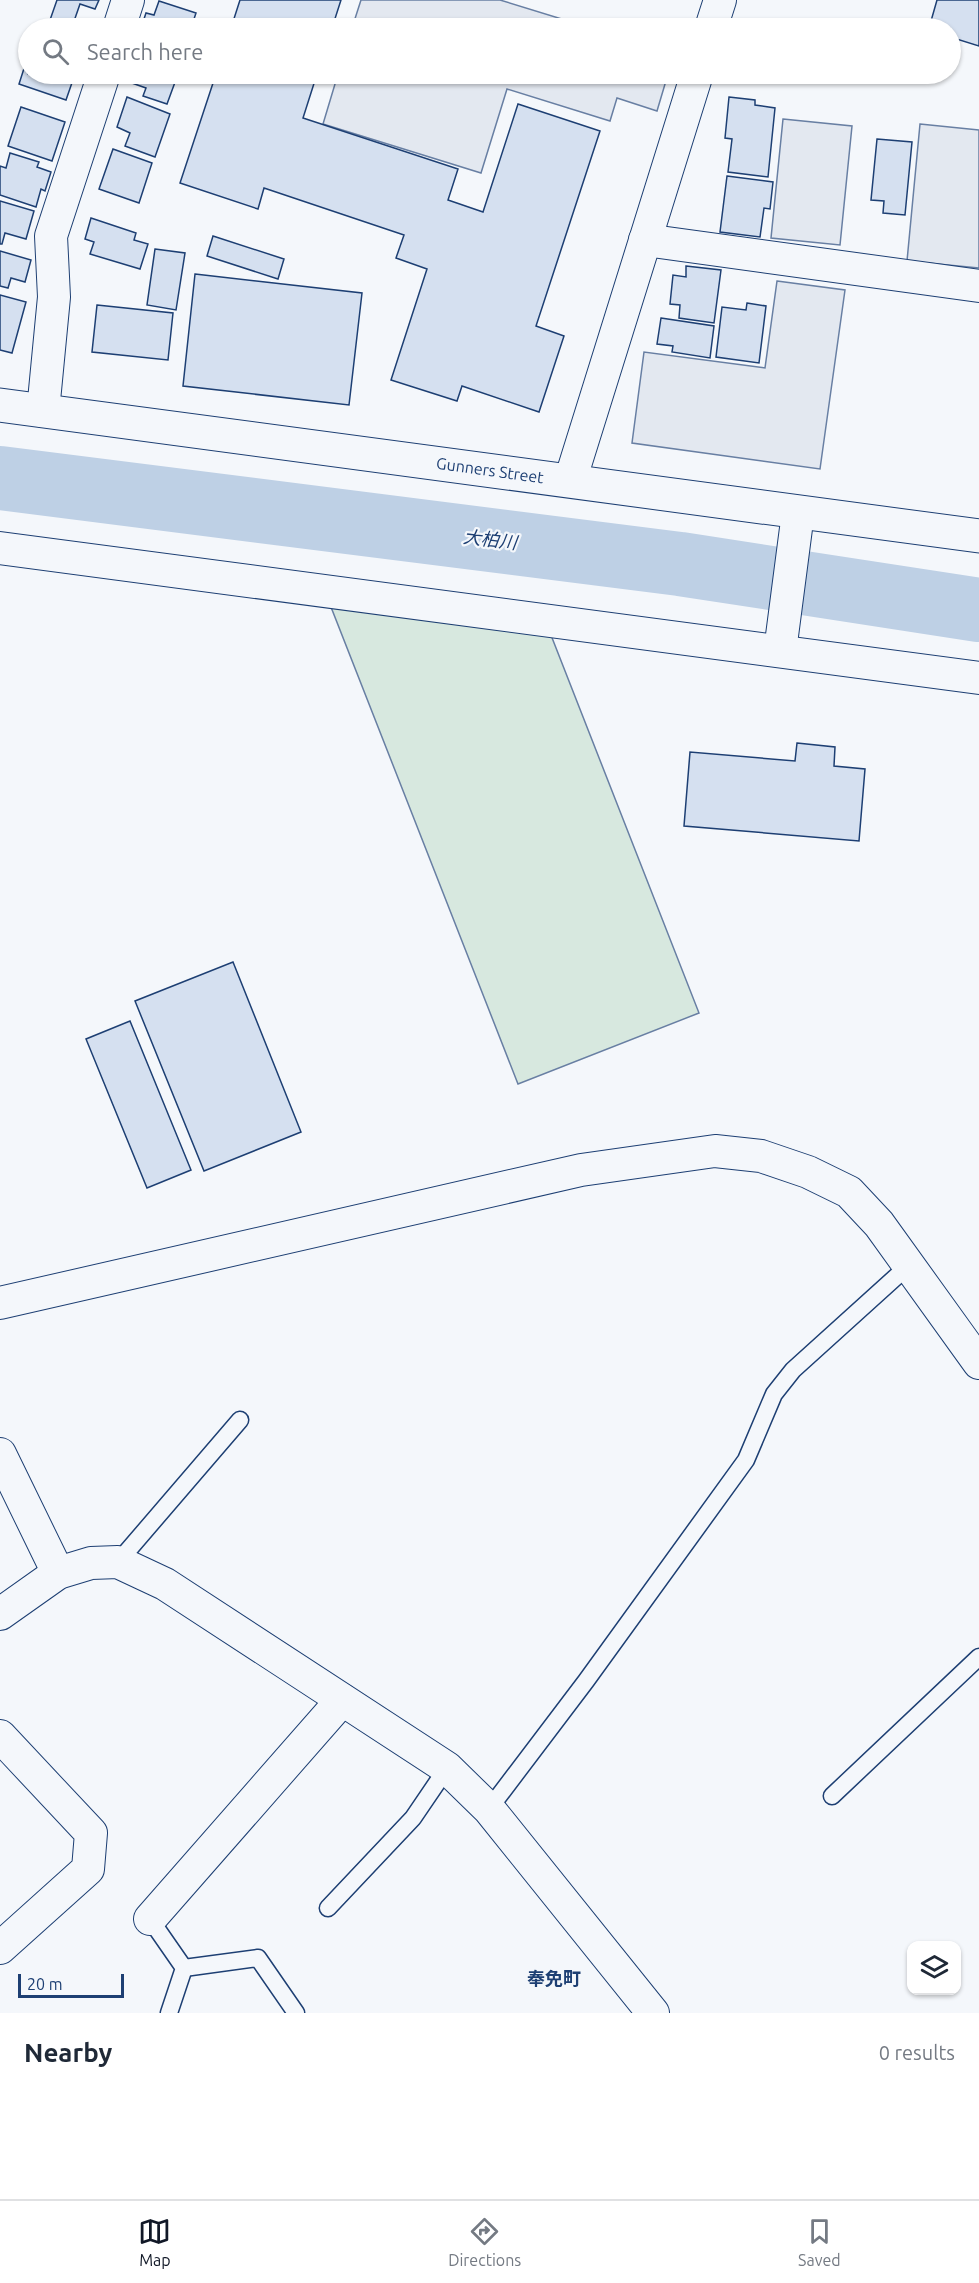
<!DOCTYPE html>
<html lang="en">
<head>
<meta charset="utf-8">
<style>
  body { margin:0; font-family:Ubuntu,"Noto Sans JP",sans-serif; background:#f6f6f7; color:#1f2937 }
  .controls { position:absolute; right:18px; bottom:18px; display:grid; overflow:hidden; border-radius:12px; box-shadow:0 2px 4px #0004 }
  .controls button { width:54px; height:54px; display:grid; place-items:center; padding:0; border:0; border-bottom:2px solid #e0e1e3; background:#fff; color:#1f2937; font:30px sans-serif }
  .scale { position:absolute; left:18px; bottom:15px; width:106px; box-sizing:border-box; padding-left:6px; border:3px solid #1d3f73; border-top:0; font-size:16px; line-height:21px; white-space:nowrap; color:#1d3f73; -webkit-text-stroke:4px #f4f7fb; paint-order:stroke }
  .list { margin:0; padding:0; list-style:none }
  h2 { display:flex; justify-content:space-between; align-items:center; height:78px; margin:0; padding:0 24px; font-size:26px }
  h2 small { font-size:20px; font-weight:400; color:#747a83 }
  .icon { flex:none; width:33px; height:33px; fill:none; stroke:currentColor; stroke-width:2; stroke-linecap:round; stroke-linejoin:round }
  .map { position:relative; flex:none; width:979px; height:2013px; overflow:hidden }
  .search { position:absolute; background:#fff; box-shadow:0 2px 4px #0004; left:18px; right:18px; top:18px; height:66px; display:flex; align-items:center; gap:15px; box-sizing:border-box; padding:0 21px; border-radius:33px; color:#747a83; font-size:22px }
  .sheet { height:186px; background:#fff }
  nav { display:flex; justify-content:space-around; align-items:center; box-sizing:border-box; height:84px; border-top:2px solid #e0e1e3; background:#fff; font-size:16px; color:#747a83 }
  nav a { display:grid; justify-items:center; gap:3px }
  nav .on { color:#111827 }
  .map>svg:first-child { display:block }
  .green { fill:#d7e8df; stroke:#687fa3; stroke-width:1.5 }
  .parking { fill:#e3e8f0; stroke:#687fa3; stroke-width:1.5 }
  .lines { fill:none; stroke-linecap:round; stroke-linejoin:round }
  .river { stroke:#bed0e5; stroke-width:64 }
  .building { fill:#d5e0f0; stroke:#1d3f73; stroke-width:1.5 }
  .service-casing { stroke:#1d3f73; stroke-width:19 }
  .minor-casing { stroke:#1d3f73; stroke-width:34 }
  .tertiary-casing { stroke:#1d3f73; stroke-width:35 }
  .service { stroke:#f4f7fb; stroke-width:16 }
  .minor { stroke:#f4f7fb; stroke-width:32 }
  .tertiary { stroke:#f4f7fb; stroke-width:33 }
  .labels { text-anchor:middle; stroke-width:4.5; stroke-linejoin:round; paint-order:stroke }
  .street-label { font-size:16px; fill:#1d3f73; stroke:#f4f7fb }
  .water-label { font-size:18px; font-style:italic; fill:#1d3f73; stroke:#f4f7fb }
  .neighbourhood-label { font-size:18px; font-weight:bold; fill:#1d3f73; stroke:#f4f7fb }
</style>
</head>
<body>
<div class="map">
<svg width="979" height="2013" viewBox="0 0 979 2013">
  <rect width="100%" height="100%" fill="#f4f7fb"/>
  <path class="green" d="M331 607 547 625 699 1013 518 1084Z"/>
  <g class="parking">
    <path d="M361 0H500L591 28H352Z"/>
    <path d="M338 74H668L657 111 617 98 610 121 507 89 481 173 323 124Z"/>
    <path d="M783 119 852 126 840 245 771 238Z"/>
    <path d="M920 124 979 130V268L907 261Z"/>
    <path d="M777 281 845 290 820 469 632 443 644 352 765 368Z"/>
  </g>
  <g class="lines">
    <path class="river" d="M0 478 680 564 979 610"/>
  </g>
  <g class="building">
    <path d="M57 0H99L95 9 80 4 72 27 50 20Z"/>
    <path d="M240 0H341L332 28H231Z"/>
    <path d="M937 0H979V46L950 37V28H929Z"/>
    <path d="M159 1 196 13 191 28H141L146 13 154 15Z"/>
    <path d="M28 56V74H75L66 100 19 84Z"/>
    <path d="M132 74H178L167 104 143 96 146 88 129 82Z"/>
    <path d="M216 74H317L303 118 458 169 448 200 483 212 518 104 600 131 536 326 564 336 539 412 462 386 457 401 391 380 427 269 396 258 404 235 264 188 258 209 180 183Z"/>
    <path d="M127 97 170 114 155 157 125 146 130 133 117 127Z"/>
    <path d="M729 97 755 100V105L775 108 768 177 728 172 732 139 725 138Z"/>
    <path d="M21 107 65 122 52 161 8 146Z"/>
    <path d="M877 139 912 142 905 215 883 213 884 201 871 200Z"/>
    <path d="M113 149 152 163 139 203 99 189Z"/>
    <path d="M10 153 39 162 37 167 51 172 45 191 41 189 36 207 0 195V166L6 168Z"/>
    <path d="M727 176 773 182 770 209 764 208 760 237 720 232Z"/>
    <path d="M0 201 34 211 26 239 5 233 2 244H0Z"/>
    <path d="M91 218 136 233 134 240 148 244 140 269 90 254 94 242 85 239Z"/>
    <path d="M213 236 284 259 278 279 207 256Z"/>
    <path d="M155 249 185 253 176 310 147 305Z"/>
    <path d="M0 251 31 260 25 282 11 278 8 288 0 286Z"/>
    <path d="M686 266 721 270 714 323 679 318 680 305 670 304 673 275 686 277Z"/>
    <path d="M195 274 362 293 349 405 183 386Z"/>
    <path d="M0 295 26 302 12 353 0 350Z"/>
    <path d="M747 303 766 306 759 363 716 357 722 307 746 310Z"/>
    <path d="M97 305 173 313 168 360 92 352Z"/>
    <path d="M661 318 714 326 710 358 672 352 673 346 657 344Z"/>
    <path d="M797 743 835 747 834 766 865 769 859 841 684 826 690 752 795 761Z"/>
    <path d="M233 962 301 1132 204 1171 135 1001Z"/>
    <path d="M130 1021 191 1170 147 1188 86 1039Z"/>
  </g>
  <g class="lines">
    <g class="service-casing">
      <g id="service">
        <path d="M118 1562 240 1420"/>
        <path d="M832 1796 979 1657"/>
        <path d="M489 1809 586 1681 746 1460 774 1394 793 1370 908 1266"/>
        <path d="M328 1908 413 1818 447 1768"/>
        <path d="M150 1919 184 1968 169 2013"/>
        <path d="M184 1968 258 1958 296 2013"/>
      </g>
    </g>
    <g class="minor-casing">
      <g id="minor">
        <path d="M119 28 128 0"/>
        <path d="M711 28 720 0"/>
        <path d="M645 240 979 286"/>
        <path d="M43 411 54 297 51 236 104 74"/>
        <path d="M570 481 697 74"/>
        <path d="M0 548 979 678"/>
        <path d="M780 651 798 513"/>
        <path d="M0 1303 581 1170 715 1151 761 1156 808 1172 849 1192 879 1224 979 1363"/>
        <path d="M0 1454 58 1573"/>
        <path d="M0 1614 58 1573 91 1563 118 1562 165 1584 447 1768 489 1809 653 2013"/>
        <path d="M0 1736 91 1833 88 1869 0 1948"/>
        <path d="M150 1919 342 1700"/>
      </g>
    </g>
    <g class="tertiary-casing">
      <path id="tertiary" d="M0 405 979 536"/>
    </g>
    <use href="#service" class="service"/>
    <use href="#minor" class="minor"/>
    <use href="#tertiary" class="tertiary"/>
  </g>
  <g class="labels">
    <g class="street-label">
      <text transform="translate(490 470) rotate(8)" y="6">Gunners Street</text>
    </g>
    <g class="water-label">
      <text transform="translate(490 540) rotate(7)" y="6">大柏川</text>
    </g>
    <g class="neighbourhood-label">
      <text x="554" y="1985">奉免町</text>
    </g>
  </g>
</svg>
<div class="controls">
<button><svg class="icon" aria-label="layers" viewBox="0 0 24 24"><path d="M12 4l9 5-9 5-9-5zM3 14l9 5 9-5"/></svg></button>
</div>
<div class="scale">20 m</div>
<div class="search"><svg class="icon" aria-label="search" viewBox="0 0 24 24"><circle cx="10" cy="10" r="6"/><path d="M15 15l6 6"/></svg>Search here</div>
</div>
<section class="sheet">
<h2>Nearby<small>0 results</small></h2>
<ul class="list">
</ul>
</section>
<nav>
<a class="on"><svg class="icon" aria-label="map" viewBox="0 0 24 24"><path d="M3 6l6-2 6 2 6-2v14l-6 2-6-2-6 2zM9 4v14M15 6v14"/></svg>Map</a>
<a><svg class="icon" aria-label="directions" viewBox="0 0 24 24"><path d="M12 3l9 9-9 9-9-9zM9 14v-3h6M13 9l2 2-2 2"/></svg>Directions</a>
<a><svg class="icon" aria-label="saved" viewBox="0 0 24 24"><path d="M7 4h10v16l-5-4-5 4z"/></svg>Saved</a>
</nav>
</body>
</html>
